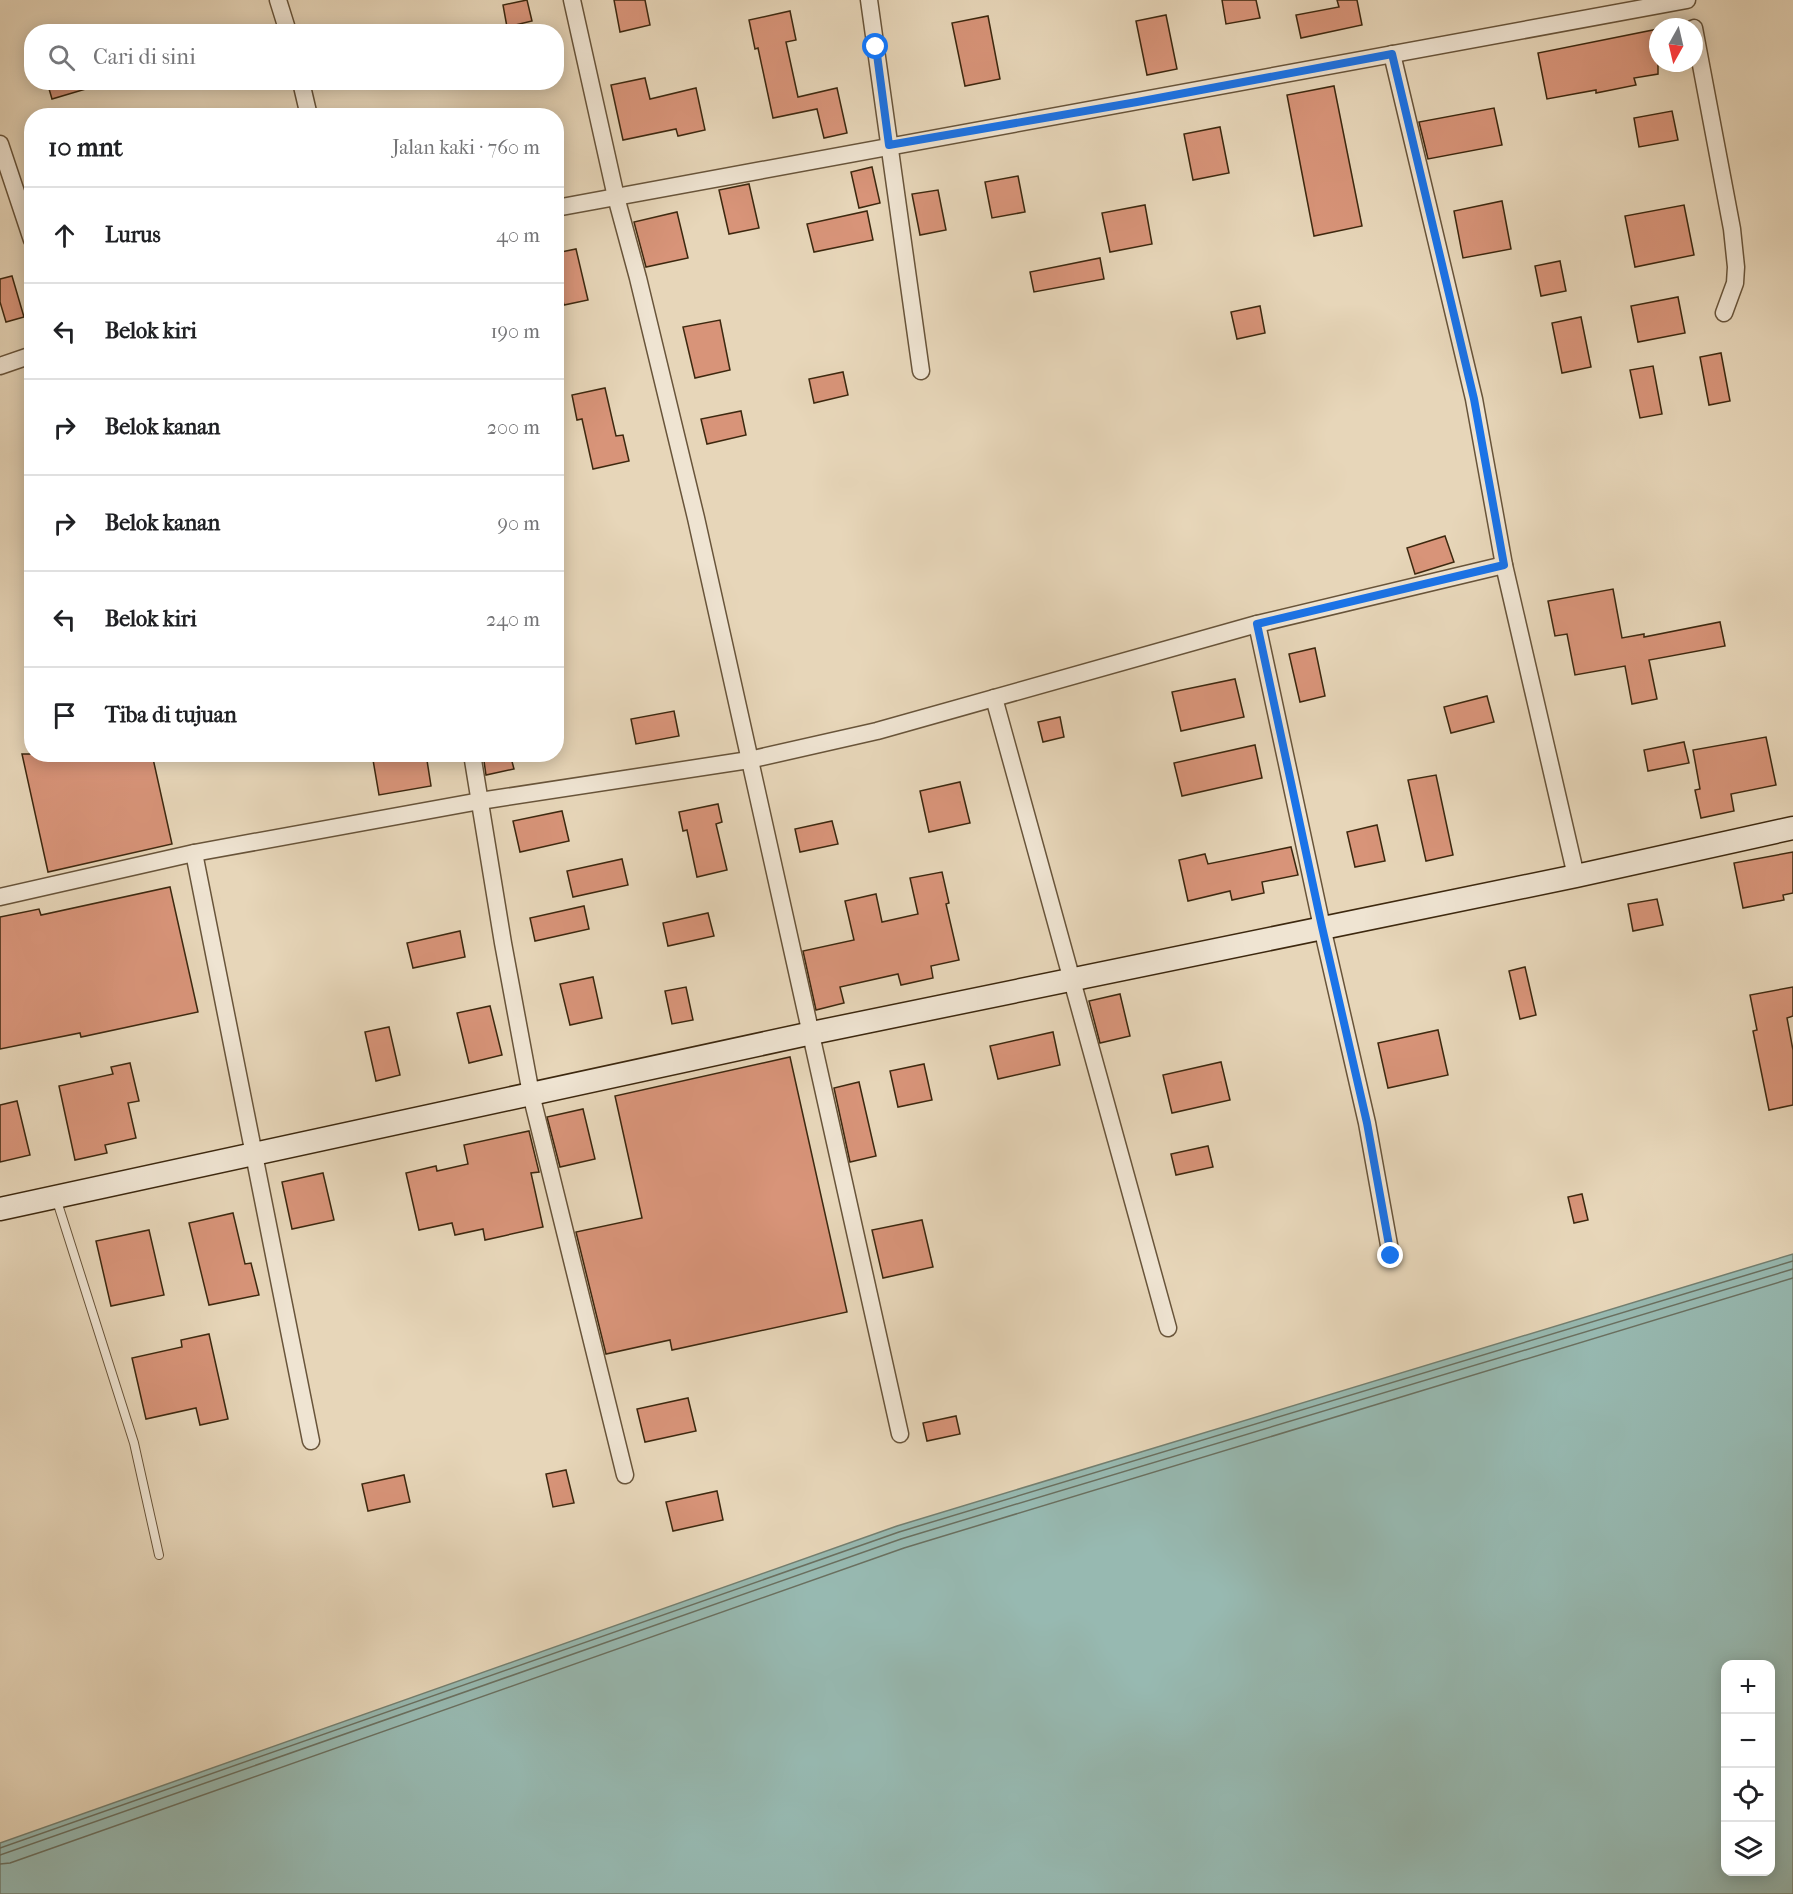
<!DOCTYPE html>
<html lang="id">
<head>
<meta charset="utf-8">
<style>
  body { margin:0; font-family:"IM FELL French Canon",serif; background:#f2f2f2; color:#202124 }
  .controls { position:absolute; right:18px; bottom:18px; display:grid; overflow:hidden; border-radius:12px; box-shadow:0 3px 15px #0003 }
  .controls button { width:54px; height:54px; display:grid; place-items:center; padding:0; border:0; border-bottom:2px solid #e0e0e0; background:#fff; color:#202124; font:30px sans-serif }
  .compass { position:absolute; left:1649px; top:18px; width:54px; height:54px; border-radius:50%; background:#fff; box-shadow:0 3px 15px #0003; rotate:188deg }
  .stop { position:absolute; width:18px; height:18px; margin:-14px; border:4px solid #1a73e8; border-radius:50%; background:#fff }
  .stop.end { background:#1a73e8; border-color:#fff; box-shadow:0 2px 6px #0008 }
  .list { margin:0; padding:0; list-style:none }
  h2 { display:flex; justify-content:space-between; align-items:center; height:78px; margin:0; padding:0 24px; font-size:26px }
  h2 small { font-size:20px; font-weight:400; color:#757577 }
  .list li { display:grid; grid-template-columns:39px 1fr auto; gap:18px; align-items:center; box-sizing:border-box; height:96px; padding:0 24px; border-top:2px solid #e0e0e0 }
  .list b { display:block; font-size:22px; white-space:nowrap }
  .list em { font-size:20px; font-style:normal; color:#757577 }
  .icon { flex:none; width:33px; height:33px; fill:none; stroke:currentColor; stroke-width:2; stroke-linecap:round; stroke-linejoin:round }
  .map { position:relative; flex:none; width:1793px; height:1894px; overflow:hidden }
  .search { position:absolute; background:#fff; box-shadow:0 3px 15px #0003; left:24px; top:24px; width:540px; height:66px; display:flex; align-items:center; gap:15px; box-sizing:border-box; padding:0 21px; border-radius:24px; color:#757577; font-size:22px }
  .panel { position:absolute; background:#fff; box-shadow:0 3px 15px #0003; left:24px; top:108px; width:540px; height:654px; border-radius:24px }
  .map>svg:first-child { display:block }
  .water { fill:#97b9b1; stroke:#737f70; stroke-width:1.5; fill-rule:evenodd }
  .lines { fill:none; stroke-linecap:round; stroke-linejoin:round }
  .shore { stroke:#6a7060; stroke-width:1.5 }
  .building { fill:#d89479; stroke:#3d280f; stroke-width:1.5 }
  .lane-casing { stroke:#68543a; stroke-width:10 }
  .street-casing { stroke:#68543a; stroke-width:19 }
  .secondary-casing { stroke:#3d280f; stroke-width:25 }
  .lane { stroke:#efe4d2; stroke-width:8 }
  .street { stroke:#efe4d2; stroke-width:16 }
  .secondary { stroke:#efe4d2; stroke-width:22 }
  .route { stroke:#1a73e8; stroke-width:8 }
</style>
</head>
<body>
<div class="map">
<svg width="1793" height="1894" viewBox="0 0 1793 1894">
  <rect width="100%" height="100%" fill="#e7d6b9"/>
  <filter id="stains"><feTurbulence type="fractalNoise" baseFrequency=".00333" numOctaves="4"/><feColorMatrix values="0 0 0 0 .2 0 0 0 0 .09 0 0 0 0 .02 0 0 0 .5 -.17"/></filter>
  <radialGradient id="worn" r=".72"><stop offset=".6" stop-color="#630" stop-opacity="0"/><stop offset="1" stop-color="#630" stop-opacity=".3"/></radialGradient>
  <path class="water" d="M1793 1254V1894H0V1843L897 1526ZM1726 1664H1770V1872H1726Z"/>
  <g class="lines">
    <g class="shore">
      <path d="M0 1848 899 1532 1793 1261"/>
      <path d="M0 1855 901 1539 1793 1269"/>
      <path d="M0 1864 10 1863 904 1548 1793 1278"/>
    </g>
  </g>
  <g class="building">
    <path d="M527 0 532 21 507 27 503 5Z"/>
    <path d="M614 0H645L650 25 620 32Z"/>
    <path d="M1222 0H1256L1260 18 1226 24Z"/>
    <path d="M1337 0H1357L1362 25 1301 38 1296 15 1339 7Z"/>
    <path d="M790 11 796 40 786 42 798 97 837 88 847 133 824 138 817 109 773 118 758 48 755 49 749 20Z"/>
    <path d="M1166 15 1177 69 1147 75 1136 21Z"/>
    <path d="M988 16 1000 79 965 86 952 23Z"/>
    <path d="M1658 29V74L1634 78 1636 85 1596 93V90L1547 99 1538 53Z"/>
    <path d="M645 78 650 99 696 88 705 130 678 136 676 129 623 140 611 85Z"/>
    <path d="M47 82H96V86L52 99Z"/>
    <path d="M1334 86 1362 226 1314 236 1287 95Z"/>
    <path d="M1494 108 1502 145 1428 159 1419 122Z"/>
    <path d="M1672 111 1678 140 1639 147 1634 118Z"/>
    <path d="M1220 127 1229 173 1193 180 1184 134Z"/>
    <path d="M872 167 880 203 859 208 851 172Z"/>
    <path d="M1018 176 1025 212 992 218 985 182Z"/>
    <path d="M749 184 759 228 729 234 719 190Z"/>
    <path d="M938 190 946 230 920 235 912 194Z"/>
    <path d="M1502 201 1511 249 1463 258 1454 211Z"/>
    <path d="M1145 205 1152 244 1110 252 1102 213Z"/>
    <path d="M1684 205 1694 255 1635 267 1625 216Z"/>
    <path d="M867 211 873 240 814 252 807 224Z"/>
    <path d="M677 212 688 258 646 267 634 222Z"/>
    <path d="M576 249 588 300 564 305 556 274V253Z"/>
    <path d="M1100 258 1104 279 1034 292 1030 272Z"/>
    <path d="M1560 261 1566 291 1541 296 1535 266Z"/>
    <path d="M12 276 24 317 6 322 0 302V279Z"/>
    <path d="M1678 297 1685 333 1638 342 1631 306Z"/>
    <path d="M1260 306 1265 333 1237 339 1231 312Z"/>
    <path d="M1581 317 1591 367 1562 373 1552 323Z"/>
    <path d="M720 320 730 370 695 378 683 327Z"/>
    <path d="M1721 353 1730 401 1709 405 1700 357Z"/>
    <path d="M1653 366 1662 414 1640 418 1630 370Z"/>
    <path d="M843 372 848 395 814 403 809 379Z"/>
    <path d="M605 388 616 436 623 435 629 461 593 469 582 419 577 420 572 395Z"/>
    <path d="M741 411 746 435 707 444 701 419Z"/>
    <path d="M1445 536 1454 562 1415 574 1407 548Z"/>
    <path d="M1613 589 1622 638 1644 634V637L1720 622 1725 646 1649 660 1657 699 1632 704 1625 666 1575 675 1567 634 1555 636 1548 601Z"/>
    <path d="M1315 648 1325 696 1300 702 1289 654Z"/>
    <path d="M1235 679 1244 717 1181 731 1172 692Z"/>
    <path d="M1487 696 1494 722 1451 733 1444 707Z"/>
    <path d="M674 711 679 736 636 744 631 719Z"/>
    <path d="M1060 717 1064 737 1043 742 1038 722Z"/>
    <path d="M1766 737 1776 785 1731 794 1734 811 1701 818 1695 790 1700 789 1693 750Z"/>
    <path d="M1684 742 1689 763 1648 771 1644 750Z"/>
    <path d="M1255 745 1262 778 1182 796 1174 763Z"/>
    <path d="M22 754H152L172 844 48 872Z"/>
    <path d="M372 754H426L431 786 379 795Z"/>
    <path d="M483 754H510L514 769 486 775Z"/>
    <path d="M1436 775 1453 855 1426 861 1408 780Z"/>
    <path d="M960 782 970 823 929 832 920 791Z"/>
    <path d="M718 804 722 822 716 824 727 870 697 877 687 830 683 831 679 812Z"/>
    <path d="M562 811 569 841 520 852 513 821Z"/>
    <path d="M832 821 838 844 800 852 795 829Z"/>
    <path d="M1377 825 1385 861 1355 867 1347 832Z"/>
    <path d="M1291 847 1298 875 1262 882 1264 893 1232 900 1230 891 1188 901 1179 860 1205 854 1208 864Z"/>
    <path d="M1793 852V893L1783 895 1784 900 1743 908 1734 863Z"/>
    <path d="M622 859 628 885 573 897 567 871Z"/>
    <path d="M942 872 949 903 946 904 959 960 931 966 933 978 901 985 898 974 840 987 844 1003 816 1010 803 951 854 940 845 901 876 894 882 922 918 914 910 878Z"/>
    <path d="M170 887 198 1012 81 1037 80 1033 0 1049V917L39 909 41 915Z"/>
    <path d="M1657 899 1663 925 1633 931 1628 904Z"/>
    <path d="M584 906 589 929 535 941 530 918Z"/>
    <path d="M708 913 714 936 668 946 663 923Z"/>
    <path d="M460 931 465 957 413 968 407 943Z"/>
    <path d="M1525 967 1536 1015 1520 1019 1509 971Z"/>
    <path d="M593 977 602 1018 570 1025 560 984Z"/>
    <path d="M686 987 693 1020 672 1024 665 991Z"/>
    <path d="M1793 987V1016L1787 1018 1793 1050V1105L1769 1110 1753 1031 1757 1030 1750 995Z"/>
    <path d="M1120 994 1130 1036 1100 1043 1089 1001Z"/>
    <path d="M490 1006 502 1055 469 1063 457 1013Z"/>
    <path d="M389 1027 400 1075 376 1081 365 1032Z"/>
    <path d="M1438 1030 1448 1075 1388 1088 1378 1043Z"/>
    <path d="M1053 1032 1060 1065 998 1079 990 1046Z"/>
    <path d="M790 1057 847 1312 672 1350 670 1340 606 1354 576 1232 642 1218 615 1096Z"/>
    <path d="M1221 1062 1230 1100 1172 1113 1163 1075Z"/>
    <path d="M130 1063 139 1101 128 1103 136 1138 105 1145 107 1153 75 1160 59 1086 113 1074 111 1067Z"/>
    <path d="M924 1064 932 1100 898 1107 890 1071Z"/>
    <path d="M859 1082 876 1156 850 1162 834 1088Z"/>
    <path d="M17 1101 30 1155 0 1162V1105Z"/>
    <path d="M583 1109 595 1159 560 1167 547 1117Z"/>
    <path d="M529 1131 539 1172 531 1173 543 1227 485 1240 483 1229 455 1235 452 1223 419 1230 406 1173 436 1166 437 1171 468 1164 464 1145Z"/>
    <path d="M1208 1146 1213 1167 1176 1175 1171 1154Z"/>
    <path d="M323 1173 334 1220 292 1229 282 1182Z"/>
    <path d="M1582 1194 1588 1220 1574 1223 1568 1197Z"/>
    <path d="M233 1213 245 1264 251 1263 259 1295 209 1305 189 1223Z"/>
    <path d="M922 1220 933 1267 883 1278 872 1230Z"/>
    <path d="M149 1230 164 1295 111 1306 96 1241Z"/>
    <path d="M209 1334 228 1419 200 1425 196 1408 146 1419 132 1358 182 1347 181 1340Z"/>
    <path d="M688 1398 696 1431 645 1442 637 1409Z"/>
    <path d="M956 1416 960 1434 927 1441 923 1423Z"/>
    <path d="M566 1470 574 1503 553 1507 546 1474Z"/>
    <path d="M404 1475 410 1502 368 1511 362 1484Z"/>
    <path d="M717 1491 723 1520 673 1531 666 1502Z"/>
  </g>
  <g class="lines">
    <g class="lane-casing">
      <path id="lane" d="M56 1198 134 1443 159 1555"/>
    </g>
    <g class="street-casing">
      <g id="street">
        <path d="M278 0 288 32"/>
        <path d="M572 0 616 197 638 278 696 518 900 1434"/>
        <path d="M869 0 921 371"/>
        <path d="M1694 28 1732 229 1736 267 1735 283 1724 313"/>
        <path d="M1392 54 1474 399 1504 565 1576 876"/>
        <path d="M301 82 309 116"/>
        <path d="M0 144 32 240"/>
        <path d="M556 208C933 138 1310 69 1687 0"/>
        <path d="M0 366 32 355"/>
        <path d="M1257 624 1322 927 1367 1123 1391 1256"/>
        <path d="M994 698 1168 1328"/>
        <path d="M472 754 503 943 531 1094 625 1475"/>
        <path d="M194 853 311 1441"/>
        <path d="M0 897 194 853 480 801 749 760 877 731 1257 624 1504 565"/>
      </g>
    </g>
    <g class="secondary-casing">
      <path id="secondary" d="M0 1209 812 1033 1576 876 1793 828"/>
    </g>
    <use href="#lane" class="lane"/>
    <use href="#street" class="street"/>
    <use href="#secondary" class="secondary"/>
  </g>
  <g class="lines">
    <path class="route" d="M876 47 889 145 1137 102 1392 54 1474 399 1504 565 1257 624 1322 927 1367 1123 1391 1256"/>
  </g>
  <rect width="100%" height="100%" filter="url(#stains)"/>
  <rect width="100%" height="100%" fill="url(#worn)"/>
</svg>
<div class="controls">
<button>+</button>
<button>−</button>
<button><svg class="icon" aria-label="locate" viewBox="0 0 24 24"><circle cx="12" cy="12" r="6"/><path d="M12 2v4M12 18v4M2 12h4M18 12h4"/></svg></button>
<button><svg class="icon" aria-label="layers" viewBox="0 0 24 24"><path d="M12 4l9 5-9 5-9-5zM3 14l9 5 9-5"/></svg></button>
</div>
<svg class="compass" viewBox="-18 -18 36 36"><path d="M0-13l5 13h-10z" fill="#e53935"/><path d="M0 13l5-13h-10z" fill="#757577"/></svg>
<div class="stop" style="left:876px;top:47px"></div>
<div class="stop end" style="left:1391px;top:1256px"></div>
<div class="search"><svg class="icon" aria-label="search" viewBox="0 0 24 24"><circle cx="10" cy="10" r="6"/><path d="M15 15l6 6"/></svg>Cari di sini</div>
<section class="panel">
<h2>10 mnt<small>Jalan kaki · 760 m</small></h2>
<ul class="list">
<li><svg class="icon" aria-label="ahead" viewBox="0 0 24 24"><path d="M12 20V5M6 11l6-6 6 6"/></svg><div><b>Lurus</b></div><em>40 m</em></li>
<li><svg class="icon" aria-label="left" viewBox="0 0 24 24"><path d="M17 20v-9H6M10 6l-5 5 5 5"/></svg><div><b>Belok kiri</b></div><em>190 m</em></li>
<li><svg class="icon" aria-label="right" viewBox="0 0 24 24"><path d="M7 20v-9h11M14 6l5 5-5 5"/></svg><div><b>Belok kanan</b></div><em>200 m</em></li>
<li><svg class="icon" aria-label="right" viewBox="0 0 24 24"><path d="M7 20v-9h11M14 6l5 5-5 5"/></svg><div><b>Belok kanan</b></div><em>90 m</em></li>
<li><svg class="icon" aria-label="left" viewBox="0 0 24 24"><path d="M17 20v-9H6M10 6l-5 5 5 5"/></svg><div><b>Belok kiri</b></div><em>240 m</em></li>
<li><svg class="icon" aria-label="arrive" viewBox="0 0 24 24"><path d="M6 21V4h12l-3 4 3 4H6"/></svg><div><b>Tiba di tujuan</b></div></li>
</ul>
</section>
</div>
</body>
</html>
